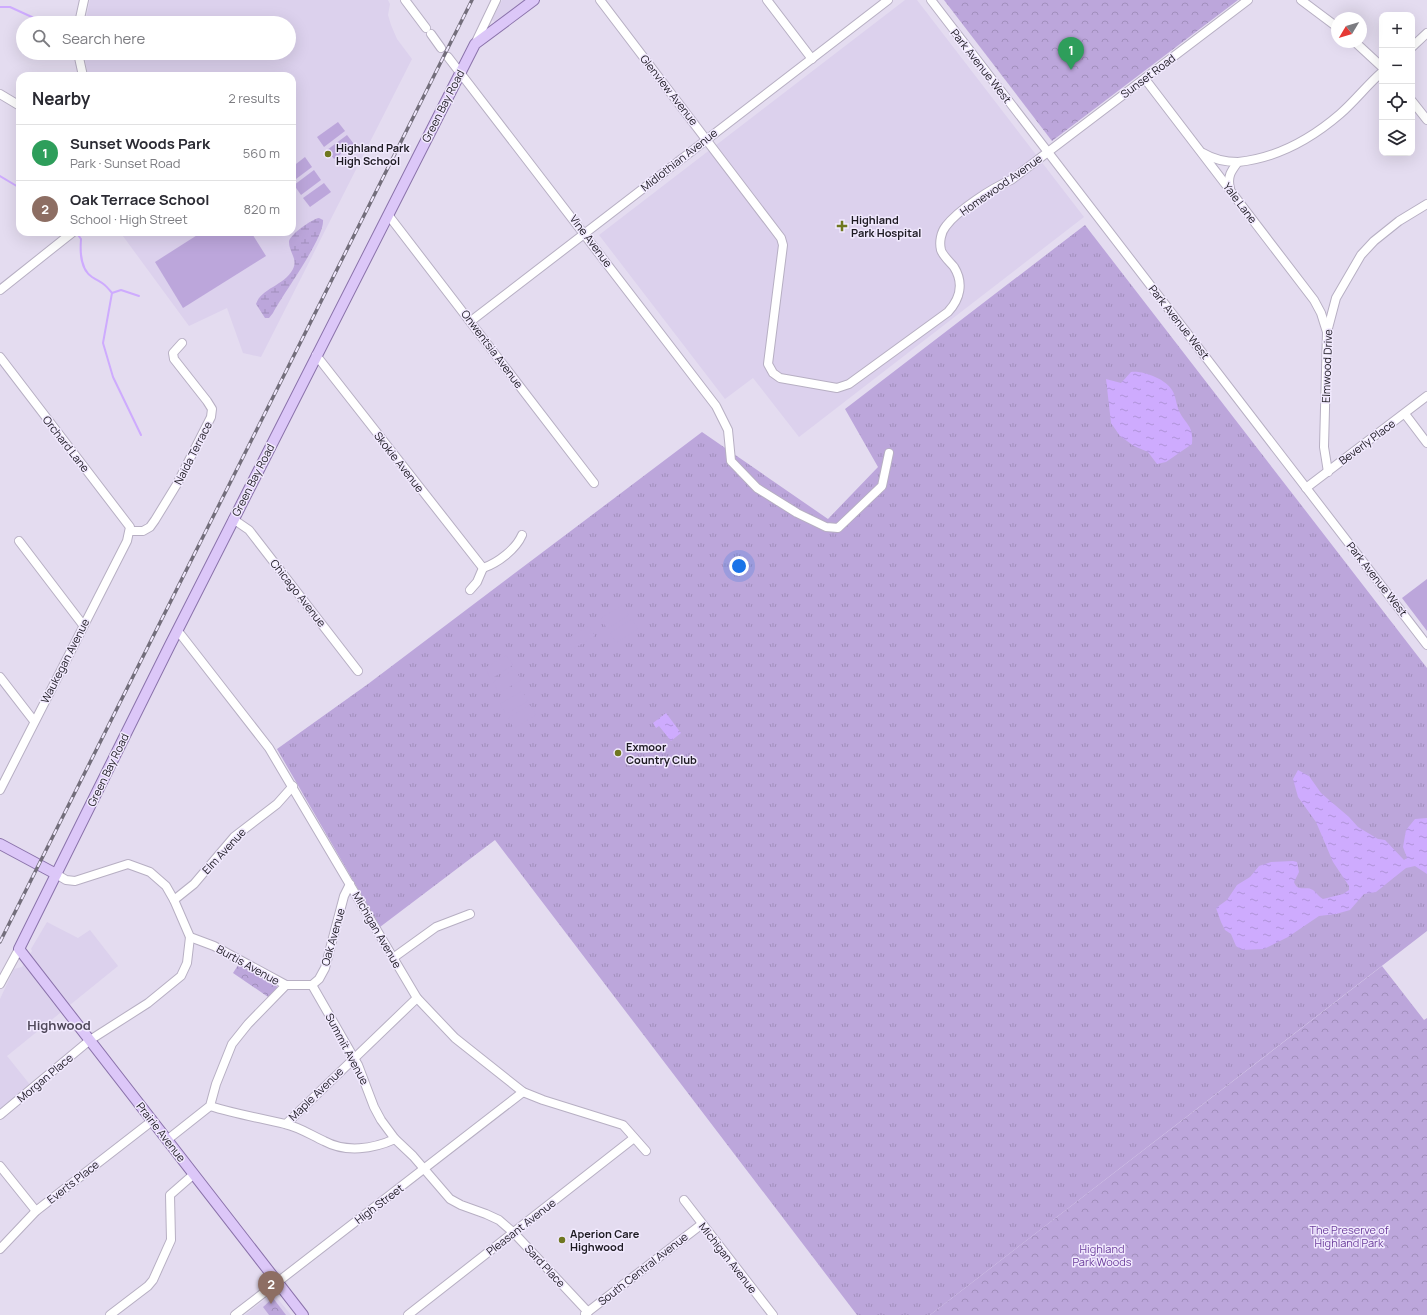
<!DOCTYPE html>
<html lang="en">
<head>
<meta charset="utf-8">
<style>
  body { margin:0; font-family:Manrope,sans-serif; background:#f7f7f7; color:#2b2b33 }
  .controls { position:absolute; right:12px; top:12px; display:grid; overflow:hidden; border-radius:8px; box-shadow:0 4px 16px #0002 }
  .controls button { width:36px; height:36px; display:grid; place-items:center; padding:0; border:0; border-bottom:1px solid #e1e1e2; background:#fff; color:#2b2b33; font:20px sans-serif }
  .compass { position:absolute; left:1331px; top:12px; width:36px; height:36px; border-radius:50%; background:#fff; box-shadow:0 4px 16px #0002; rotate:232deg }
  .you { position:absolute; left:739px; top:566px; width:14px; height:14px; margin:-10px; border:3px solid #fff; border-radius:50%; background:#1a73e8; box-shadow:0 0 0 6px #1a73e833 }
  .badge { display:grid; place-items:center; width:26px; height:26px; border-radius:50%; background:#6f7720; color:#fff; font-size:13px; font-weight:700 }
  .pin { position:absolute; translate:-50% -33px; filter:drop-shadow(0 1px 2px #0008) }
  .pin::after { content:''; position:absolute; top:21px; width:14px; height:12px; background:inherit; clip-path:polygon(0 0,100% 0,50% 100%) }
  .list { margin:0; padding:0; list-style:none }
  h2 { display:flex; justify-content:space-between; align-items:center; height:52px; margin:0; padding:0 16px; font-size:17px }
  h2 small { font-size:13px; font-weight:400; color:#7c7c81 }
  .list li { display:grid; grid-template-columns:26px 1fr auto; gap:12px; align-items:center; box-sizing:border-box; height:56px; padding:0 16px; border-top:1px solid #e1e1e2 }
  .list b { display:block; font-size:15px; white-space:nowrap }
  .list p { margin:0; font-size:13px; white-space:nowrap; color:#7c7c81 }
  .list em { font-size:13px; font-style:normal; color:#7c7c81 }
  .icon { flex:none; width:22px; height:22px; fill:none; stroke:currentColor; stroke-width:2; stroke-linecap:round; stroke-linejoin:round }
  .map { position:relative; flex:none; width:1427px; height:1315px; overflow:hidden }
  .search { position:absolute; background:#fff; box-shadow:0 4px 16px #0002; left:16px; top:16px; width:280px; height:44px; display:flex; align-items:center; gap:10px; box-sizing:border-box; padding:0 14px; border-radius:22px; color:#7c7c81; font-size:15px }
  .panel { position:absolute; background:#fff; box-shadow:0 4px 16px #0002; left:16px; top:72px; width:280px; height:164px; border-radius:12px }
  .map>svg:first-child { display:block }
  .built { fill:#dcd1ed }
  .grass { fill:url(#grass-tufts) }
  .forest { fill:url(#forest-crowns) }
  .wetland { fill:url(#wetland-marsh) }
  .garden { fill:#bca6db }
  .water { fill:url(#water-ripples) }
  .lines { fill:none; stroke-linecap:round; stroke-linejoin:round }
  .stream { stroke:#ceabfe; stroke-width:2 }
  .minor-casing { stroke:#b7afc3; stroke-width:10 }
  .major-casing { stroke:#8a72aa; stroke-width:12 }
  .minor { stroke:#fff; stroke-width:8 }
  .major { stroke:#dcc7f8; stroke-width:10 }
  .rail-casing { stroke:#736e7b; stroke-width:3.5 }
  .rail { stroke:#f1e9fe; stroke-width:2; stroke-dasharray:6; stroke-linecap:butt }
  .poi-dot { fill:#6f7720; stroke:#f1e9fe; stroke-width:1.5 }
  .labels { text-anchor:middle; stroke-width:3; stroke-linejoin:round; paint-order:stroke }
  .street-label { font-size:11px; fill:#1d1a22; stroke:#f1e9fe }
  .poi-label { font-size:11px; font-weight:bold; fill:#1d1a22; stroke:#f1e9fe; text-anchor:start }
  .park-label { font-size:11px; fill:#6a3c9b; stroke:#f1e9fe }
  .quarter-label { font-size:13px; font-weight:bold; fill:#50495a; stroke:#f1e9fe }
</style>
</head>
<body>
<div class="map">
<svg width="1427" height="1315" viewBox="0 0 1427 1315">
  <defs>
    <pattern id="grass-tufts" width="24" height="20" patternUnits="userSpaceOnUse"><rect width="24" height="20" fill="#bca6db"/><path d="M3 7l-1-3M5 7V3M7 7l1-3M15 17l-1-3M17 17v-4M19 17l1-3" fill="none" stroke="#a18ebc"/></pattern>
    <pattern id="forest-crowns" width="20" height="18" patternUnits="userSpaceOnUse"><rect width="20" height="18" fill="#bca6db"/><path d="M2 6a3 3 0 1 1 6 0M12 15a3 3 0 1 1 6 0" fill="none" stroke="#a18ebc"/></pattern>
    <pattern id="wetland-marsh" width="20" height="14" patternUnits="userSpaceOnUse"><rect width="20" height="14" fill="#bca6db"/><path d="M1 5h8M5 5V1M11 12h8M15 12V8" fill="none" stroke="#a18ebc"/></pattern>
    <pattern id="water-ripples" width="26" height="14" patternUnits="userSpaceOnUse"><rect width="26" height="14" fill="#ceabfe"/><path d="M2 4q2-2 4 0t4 0M15 11q2-2 4 0t4 0" fill="none" stroke="#b093d9"/></pattern>
  </defs>
  <rect width="100%" height="100%" fill="#e4dcf0"/>
  <g class="built">
    <path d="M90 0H388L390 4 388 15 391 25 397 39 412 59 261 357 243 353 227 308 189 326 120 232H292V76H88L84 53H289V23H85Z"/>
    <path d="M502 0H525L496 23 492 20Z"/>
    <path d="M905 0H917L1084 217 799 437 753 378 725 399 599 235Z"/>
    <path d="M47 922 78 938 90 930 118 966 7 1056 31 1086 0 1113V999L14 969 22 967 32 951 31 949Z"/>
    <path d="M273 1293 291 1315H245Z"/>
  </g>
  <path class="grass" d="M1085 225 1427 668V931L930 1315H857L495 840 380 927 277 749 368 684 702 432 828 519 878 467 845 409Z"/>
  <g class="forest">
    <path d="M944 0H1238L1052 141Z"/>
    <path d="M240 962 276 985 278 989 271 999 233 973Z"/>
    <path d="M1382 966 1424 1020 1427 1018V1315H930Z"/>
    <path d="M273 1298 286 1315H269L263 1307Z"/>
  </g>
  <path class="wetland" d="M319 218 323 220C325 237 283 294 273 313L269 318H265L256 304C261 288 284 286 293 269 298 259 289 252 289 242 289 235 312 219 319 218Z"/>
  <g class="garden">
    <path d="M338 122 345 131 324 147 317 137Z"/>
    <path d="M347 135 354 144 334 159 327 150Z"/>
    <path d="M305 157 312 167 292 182V167Z"/>
    <path d="M314 170 321 180 301 195 294 185Z"/>
    <path d="M324 183 331 192 310 207 303 198Z"/>
    <path d="M202 232H251L266 256 183 308 155 262Z"/>
    <path d="M1427 579V631L1402 598Z"/>
    <path d="M623 605 629 615 607 629 601 618Z"/>
    <path d="M632 619 638 629 616 643 610 633Z"/>
    <path d="M589 626 595 636 573 649 567 639Z"/>
    <path d="M506 655 513 665 491 679 485 668Z"/>
    <path d="M515 669 521 680 499 693 493 682Z"/>
    <path d="M522 691 528 701 506 714 500 704Z"/>
    <path d="M530 705 536 715 514 728 508 718Z"/>
  </g>
  <g class="water">
    <path d="M1131 372C1142 370 1166 379 1172 390 1176 396 1176 404 1179 411 1186 425 1194 426 1192 444L1166 462 1157 464 1148 452 1134 446 1120 436 1111 423 1106 379 1121 383Z"/>
    <path d="M666 713 681 733 671 741 659 726 656 728 653 723Z"/>
    <path d="M1298 770 1309 776 1321 793 1349 817 1358 827 1378 839 1385 840 1404 860 1407 858 1403 847 1406 830 1415 819 1427 818V874L1415 866 1406 868 1376 892 1364 894 1350 910 1336 914 1319 916 1288 937 1264 949 1242 950 1236 946 1231 934 1225 930 1221 922 1216 908 1227 900 1237 885 1250 877 1259 866 1271 862 1293 861 1297 862 1299 872 1294 882C1298 893 1306 885 1313 890 1317 893 1319 897 1323 899L1343 894 1349 890V886L1333 862 1316 822 1298 797 1293 779Z"/>
  </g>
  <g class="lines">
    <g class="stream">
      <path d="M0 7H10L45 23"/>
      <path d="M0 176 20 188"/>
      <path d="M76 232 81 239C80 252 80 269 92 277 103 284 103 282 112 293L103 343 113 377 141 435"/>
      <path d="M112 293 121 290 139 296"/>
    </g>
    <g class="minor-casing">
      <g id="minor">
        <path d="M405 0 426 28"/>
        <path d="M600 0 781 238 783 245 768 364 773 373 780 378 837 388 849 384 948 312C960 299 964 283 954 267 950 262 943 256 941 250 939 242 941 232 946 226 958 210 992 188 1011 180L1248 0"/>
        <path d="M767 0 812 59"/>
        <path d="M931 0 1427 645"/>
        <path d="M1301 0 1337 27"/>
        <path d="M79 23 84 0"/>
        <path d="M431 34 441 48"/>
        <path d="M1355 42 1382 67"/>
        <path d="M475 44 496 0"/>
        <path d="M1412 47 1427 33"/>
        <path d="M78 53 83 76"/>
        <path d="M448 57 716 406 728 430 731 461 757 488 797 513 826 527 838 528 882 486 889 453"/>
        <path d="M1145 79 1314 300 1321 313 1327 332"/>
        <path d="M0 94 20 106"/>
        <path d="M1412 101 1427 120"/>
        <path d="M1203 153C1213 159 1226 162 1238 162"/>
        <path d="M1230 188C1227 177 1231 171 1238 162 1277 158 1311 139 1340 114 1355 101 1367 85 1382 72"/>
        <path d="M389 216 594 483"/>
        <path d="M0 290 73 232"/>
        <path d="M471 321 888 0"/>
        <path d="M316 355 483 568"/>
        <path d="M0 357 130 527 127 541 0 790"/>
        <path d="M1405 414 1427 443"/>
        <path d="M1328 472 1324 447 1327 332 1336 298 1361 255 1374 241 1399 221 1427 204"/>
        <path d="M1306 488 1427 396"/>
        <path d="M233 519 249 530 358 671"/>
        <path d="M130 531H143L150 527 155 520 177 484 211 417 212 409 207 401 174 359 173 353 182 343"/>
        <path d="M19 541 83 625"/>
        <path d="M483 568C498 563 516 549 522 535"/>
        <path d="M470 590 477 582 483 568"/>
        <path d="M178 631 269 748 417 998 455 1038 523 1092 543 1100 623 1125 646 1151"/>
        <path d="M0 677 34 721"/>
        <path d="M56 874 66 880 75 881 128 864 150 872 166 886 174 900 190 937 214 946 286 985 248 1024 232 1044 216 1084 210 1106 167 1140"/>
        <path d="M174 900 194 884 234 837 277 804 293 786"/>
        <path d="M393 958 436 927 470 914"/>
        <path d="M0 984 19 949"/>
        <path d="M286 985H312L319 979 325 968 344 896 350 884"/>
        <path d="M312 985 358 1065 374 1107 381 1120 395 1139 413 1156 450 1199 461 1205 486 1214 499 1220 514 1233 588 1312"/>
        <path d="M210 1106C235 1114 260 1118 285 1124 299 1127 311 1135 324 1141 346 1153 373 1149 395 1139"/>
        <path d="M0 1115 90 1040 148 1003 181 976 187 963 190 937"/>
        <path d="M286 1124 417 998"/>
        <path d="M0 1166 36 1211"/>
        <path d="M684 1200 773 1315"/>
        <path d="M0 1249 36 1211 152 1121"/>
        <path d="M585 1314 702 1224"/>
        <path d="M110 1315 148 1286 153 1280 171 1240 170 1195 194 1174"/>
        <path d="M235 1315 523 1092"/>
        <path d="M408 1315 634 1138"/>
      </g>
    </g>
    <g class="major-casing">
      <g id="major">
        <path d="M0 844 56 874"/>
        <path d="M303 1315 19 949 170 645 475 44 534 0"/>
      </g>
    </g>
    <use href="#minor" class="minor"/>
    <use href="#major" class="major"/>
    <g class="rail-casing">
      <path id="rail" d="M0 942 472 0"/>
    </g>
    <use href="#rail" class="rail"/>
  </g>
  <g class="poi-dot">
    <circle cx="328" cy="154" r="4"/>
    <path d="M840 220h4v4h4v4h-4v4h-4v-4h-4v-4h4z"/>
    <circle cx="618" cy="753" r="4"/>
    <circle cx="562" cy="1240" r="4"/>
  </g>
  <g class="labels">
    <g class="street-label">
      <text transform="translate(981 66) rotate(52)" y="4">Park Avenue West</text>
      <text transform="translate(1148 76) rotate(-37)" y="4">Sunset Road</text>
      <text transform="translate(669 90) rotate(52)" y="4">Glenview Avenue</text>
      <text transform="translate(443 106) rotate(-63)" y="4">Green Bay Road</text>
      <text transform="translate(679 160) rotate(-38)" y="4">Midlothian Avenue</text>
      <text transform="translate(1001 185) rotate(-35)" y="4">Homewood Avenue</text>
      <text transform="translate(1240 203) rotate(53)" y="4">Yale Lane</text>
      <text transform="translate(591 241) rotate(53)" y="4">Vine Avenue</text>
      <text transform="translate(1179 322) rotate(52)" y="4">Park Avenue West</text>
      <text transform="translate(492 349) rotate(53)" y="4">Onwentsia Avenue</text>
      <text transform="translate(1327 366) rotate(-88)" y="4">Elmwood Drive</text>
      <text transform="translate(1367 442) rotate(-37)" y="4">Beverly Place</text>
      <text transform="translate(66 444) rotate(52)" y="4">Orchard Lane</text>
      <text transform="translate(193 453) rotate(-63)" y="4">Naida Terrace</text>
      <text transform="translate(399 462) rotate(52)" y="4">Skokie Avenue</text>
      <text transform="translate(253 480) rotate(-63)" y="4">Green Bay Road</text>
      <text transform="translate(1377 579) rotate(52)" y="4">Park Avenue West</text>
      <text transform="translate(298 593) rotate(52)" y="4">Chicago Avenue</text>
      <text transform="translate(65 661) rotate(-63)" y="4">Waukegan Avenue</text>
      <text transform="translate(108 770) rotate(-64)" y="4">Green Bay Road</text>
      <text transform="translate(224 851) rotate(-47)" y="4">Elm Avenue</text>
      <text transform="translate(377 930) rotate(60)" y="4">Michigan Avenue</text>
      <text transform="translate(333 937) rotate(-74)" y="4">Oak Avenue</text>
      <text transform="translate(248 965) rotate(29)" y="4">Burtis Avenue</text>
      <text transform="translate(347 1049) rotate(62)" y="4">Summit Avenue</text>
      <text transform="translate(45 1078) rotate(-40)" y="4">Morgan Place</text>
      <text transform="translate(316 1094) rotate(-44)" y="4">Maple Avenue</text>
      <text transform="translate(161 1132) rotate(52)" y="4">Prairie Avenue</text>
      <text transform="translate(73 1182) rotate(-38)" y="4">Everts Place</text>
      <text transform="translate(379 1204) rotate(-37)" y="4">High Street</text>
      <text transform="translate(521 1227) rotate(-38)" y="4">Pleasant Avenue</text>
      <text transform="translate(728 1258) rotate(52)" y="4">Michigan Avenue</text>
      <text transform="translate(545 1266) rotate(47)" y="4">Sard Place</text>
      <text transform="translate(643 1269) rotate(-38)" y="4">South Central Avenue</text>
    </g>
    <g class="poi-label">
      <text x="336" y="152">Highland Park<tspan x="336" dy="13">High School</tspan></text>
      <text x="851" y="224">Highland<tspan x="851" dy="13">Park Hospital</tspan></text>
      <text x="626" y="751">Exmoor<tspan x="626" dy="13">Country Club</tspan></text>
      <text x="570" y="1238">Aperion Care<tspan x="570" dy="13">Highwood</tspan></text>
    </g>
    <g class="park-label">
      <text x="1349" y="1234">The Preserve of<tspan x="1349" dy="13">Highland Park</tspan></text>
      <text x="1102" y="1253">Highland<tspan x="1102" dy="13">Park Woods</tspan></text>
    </g>
    <g class="quarter-label">
      <text x="59" y="1030">Highwood</text>
    </g>
  </g>
</svg>
<div class="controls">
<button>+</button>
<button>−</button>
<button><svg class="icon" aria-label="locate" viewBox="0 0 24 24"><circle cx="12" cy="12" r="6"/><path d="M12 2v4M12 18v4M2 12h4M18 12h4"/></svg></button>
<button><svg class="icon" aria-label="layers" viewBox="0 0 24 24"><path d="M12 4l9 5-9 5-9-5zM3 14l9 5 9-5"/></svg></button>
</div>
<svg class="compass" viewBox="-18 -18 36 36"><path d="M0-13l5 13h-10z" fill="#e53935"/><path d="M0 13l5-13h-10z" fill="#7c7c81"/></svg>
<div class="you"></div>
<div class="pin badge" style="left:1071px;top:70px;background:#2e9e5b">1</div>
<div class="pin badge" style="left:271px;top:1304px;background:#8d6e63">2</div>
<div class="search"><svg class="icon" aria-label="search" viewBox="0 0 24 24"><circle cx="10" cy="10" r="6"/><path d="M15 15l6 6"/></svg>Search here</div>
<section class="panel">
<h2>Nearby<small>2 results</small></h2>
<ul class="list">
<li><span class="badge" style="background:#2e9e5b">1</span><div><b>Sunset Woods Park</b><p>Park · Sunset Road</p></div><em>560 m</em></li>
<li><span class="badge" style="background:#8d6e63">2</span><div><b>Oak Terrace School</b><p>School · High Street</p></div><em>820 m</em></li>
</ul>
</section>
</div>
</body>
</html>
